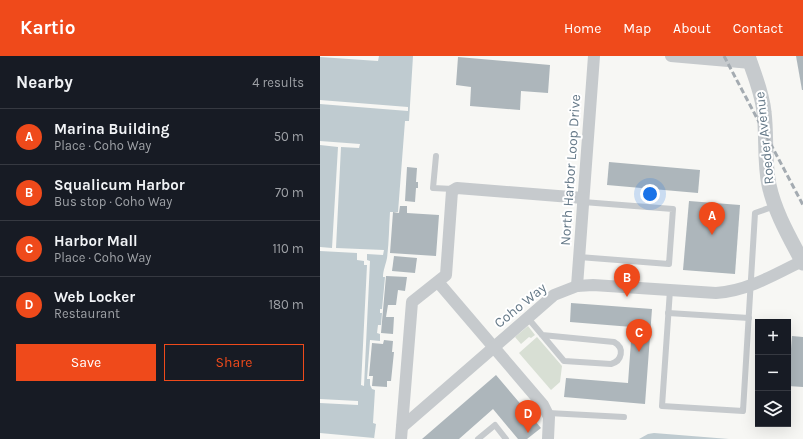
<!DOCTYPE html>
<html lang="en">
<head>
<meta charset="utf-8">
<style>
  body { margin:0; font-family:Karla,sans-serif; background:#242831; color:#f1f3f6 }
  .controls { position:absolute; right:12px; bottom:12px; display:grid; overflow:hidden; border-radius:0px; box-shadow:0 4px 16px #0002 }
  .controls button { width:36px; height:36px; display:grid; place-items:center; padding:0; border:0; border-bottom:1px solid #363941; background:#171b24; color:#f1f3f6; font:20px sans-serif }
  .you { position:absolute; left:330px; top:138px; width:14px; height:14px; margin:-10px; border:3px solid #fff; border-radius:50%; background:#1a73e8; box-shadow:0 0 0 6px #1a73e833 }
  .badge { display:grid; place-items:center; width:26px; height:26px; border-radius:50%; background:#ef4a1b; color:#fff; font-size:13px; font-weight:700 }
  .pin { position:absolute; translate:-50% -33px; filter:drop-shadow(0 1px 2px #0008) }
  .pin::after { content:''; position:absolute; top:21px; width:14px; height:12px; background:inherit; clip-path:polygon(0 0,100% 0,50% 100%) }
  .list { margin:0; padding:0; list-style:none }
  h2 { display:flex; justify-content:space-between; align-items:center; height:52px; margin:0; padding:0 16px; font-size:17px }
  h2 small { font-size:13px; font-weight:400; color:#9ea1a6 }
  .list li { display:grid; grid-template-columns:26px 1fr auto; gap:12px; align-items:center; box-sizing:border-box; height:56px; padding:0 16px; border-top:1px solid #363941 }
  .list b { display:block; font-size:15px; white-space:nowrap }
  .list p { margin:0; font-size:13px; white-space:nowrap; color:#9ea1a6 }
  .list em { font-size:13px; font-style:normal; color:#9ea1a6 }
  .actions { display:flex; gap:8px; padding:12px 16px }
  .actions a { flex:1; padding:9px 0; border:1px solid #ef4a1b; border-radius:0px; text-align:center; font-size:14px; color:#ef4a1b }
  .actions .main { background:#ef4a1b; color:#fff }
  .icon { flex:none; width:22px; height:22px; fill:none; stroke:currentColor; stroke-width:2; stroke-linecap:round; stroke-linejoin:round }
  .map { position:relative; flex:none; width:483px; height:383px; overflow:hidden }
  header { display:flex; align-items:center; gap:24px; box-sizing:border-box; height:56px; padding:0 20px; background:#ef4a1b; color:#fff }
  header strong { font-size:19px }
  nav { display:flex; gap:22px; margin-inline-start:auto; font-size:14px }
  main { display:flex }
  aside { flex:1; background:#171b24 }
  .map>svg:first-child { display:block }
  .green { fill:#d8dfd4 }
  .water { fill:#bfcbd0 }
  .pier { fill:#f7f7f4 }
  .building { fill:#adb6bb }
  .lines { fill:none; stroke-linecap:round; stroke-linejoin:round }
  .service { stroke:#c6cacd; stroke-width:6 }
  .minor { stroke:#c6cacd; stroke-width:12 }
  .tertiary { stroke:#c6cacd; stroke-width:15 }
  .rail { stroke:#a4abb1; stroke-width:3; stroke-dasharray:6 3; stroke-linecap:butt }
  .labels { text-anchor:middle; stroke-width:4; stroke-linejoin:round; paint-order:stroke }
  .street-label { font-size:14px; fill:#647887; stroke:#fff }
</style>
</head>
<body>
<header>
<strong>Kartio</strong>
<nav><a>Home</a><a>Map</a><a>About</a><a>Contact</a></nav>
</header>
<main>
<aside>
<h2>Nearby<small>4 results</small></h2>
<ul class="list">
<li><span class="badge">A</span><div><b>Marina Building</b><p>Place · Coho Way</p></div><em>50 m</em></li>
<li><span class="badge">B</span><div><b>Squalicum Harbor</b><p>Bus stop · Coho Way</p></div><em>70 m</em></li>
<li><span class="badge">C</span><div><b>Harbor Mall</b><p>Place · Coho Way</p></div><em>110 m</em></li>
<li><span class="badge">D</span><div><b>Web Locker</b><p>Restaurant</p></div><em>180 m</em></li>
</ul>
<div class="actions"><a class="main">Save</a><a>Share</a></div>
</aside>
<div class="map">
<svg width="483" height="383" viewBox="0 0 483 383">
  <rect width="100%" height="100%" fill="#f7f7f4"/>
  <g class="green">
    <path d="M208 270 215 279 211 282 209 281 201 288 195 281Z"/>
    <path d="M217 281 242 310 240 326 231 334 199 297Z"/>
  </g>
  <g class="water">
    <path d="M59 0H93L89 65H85L78 156H70C69 171 69 187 67 202 66 208 63 214 63 221H65L62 253H60V257H62L61 269H58L57 277 60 278V285L50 284 47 323H50V329L52 333 55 334 53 367 56 368 54 383H0V1L58 5Z"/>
    <path d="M334 377 409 383H319L328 378Z"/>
  </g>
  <g class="pier">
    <path d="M0 44 88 51V55L0 48Z"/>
    <path d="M0 85 40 88 39 92 21 91 16 192 64 194 63 199 47 198V204L50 205 44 330 41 329 47 209H44V205L37 204V197L0 195V191L12 192 18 91 0 89Z"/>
    <path d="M0 343 38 345V349L0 347Z"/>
    <path d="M0 377 54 382V383H0Z"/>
  </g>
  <g class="building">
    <path d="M476 0H483V34H482Z"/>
    <path d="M138 1 230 9 228 37 201 35 200 54 150 50 151 31 136 29Z"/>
    <path d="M289 106 380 114 378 137 287 129Z"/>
    <path d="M87 111 97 112 96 126H98V132H96L95 146 85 145Z"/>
    <path d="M369 145 420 149 415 218 363 214Z"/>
    <path d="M80 150H87V157L119 159 116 200 70 197 73 156 79 157Z"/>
    <path d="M74 200 97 202 95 217 72 215Z"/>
    <path d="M66 220 87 221 85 235 78 234 76 249H68L66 261H74L73 278 61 277Z"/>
    <path d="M251 247 332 253 325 348 244 341 246 322 308 327 312 271 250 266Z"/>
    <path d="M472 280 483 281V331L468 330Z"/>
    <path d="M64 284 73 285 72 296H74L71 325H67V331L52 330 53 320H49L52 287 63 288Z"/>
    <path d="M176 319 221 372 207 383H198L173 353 139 383H102Z"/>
  </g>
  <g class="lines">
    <g class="service">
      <path d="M116 100 113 132 133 133"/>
      <path d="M259 201 349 208 353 153 263 146"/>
      <path d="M350 234 342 350 423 355 435 157 455 150"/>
      <path d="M348 257 429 262"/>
      <path d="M207 261 244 305 291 308C302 305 305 292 294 286L222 279"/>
      <path d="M228 357 304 361"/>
      <path d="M158 383 175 369 186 383"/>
    </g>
    <g class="minor">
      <path d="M351 0 431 7"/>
      <path d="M118 226 223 349 229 361 228 383"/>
      <path d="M257 230 274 0"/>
      <path d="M82 371 234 239 257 230 273 229 396 237C427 235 454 219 482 205"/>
      <path d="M81 383 92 246 126 219 132 135 137 132 263 142"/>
    </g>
    <path class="tertiary" d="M428 0C434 18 442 36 444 56 447 80 444 105 449 129 455 157 470 182 483 207"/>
    <path class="rail" d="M404 0 483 149"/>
  </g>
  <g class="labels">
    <g class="street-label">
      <text transform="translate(444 82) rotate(-96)" y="5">Roeder Avenue</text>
      <text transform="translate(250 114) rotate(-86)" y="5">North Harbor Loop Drive</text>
      <text transform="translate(200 249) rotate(-39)" y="5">Coho Way</text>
    </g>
  </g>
</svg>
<div class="controls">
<button>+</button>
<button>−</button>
<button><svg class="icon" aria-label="layers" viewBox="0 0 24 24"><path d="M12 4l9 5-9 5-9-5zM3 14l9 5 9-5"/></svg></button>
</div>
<div class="you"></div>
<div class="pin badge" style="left:392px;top:179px">A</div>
<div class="pin badge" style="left:307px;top:241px">B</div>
<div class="pin badge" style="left:319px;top:296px">C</div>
<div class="pin badge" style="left:208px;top:377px">D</div>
</div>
</main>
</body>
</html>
